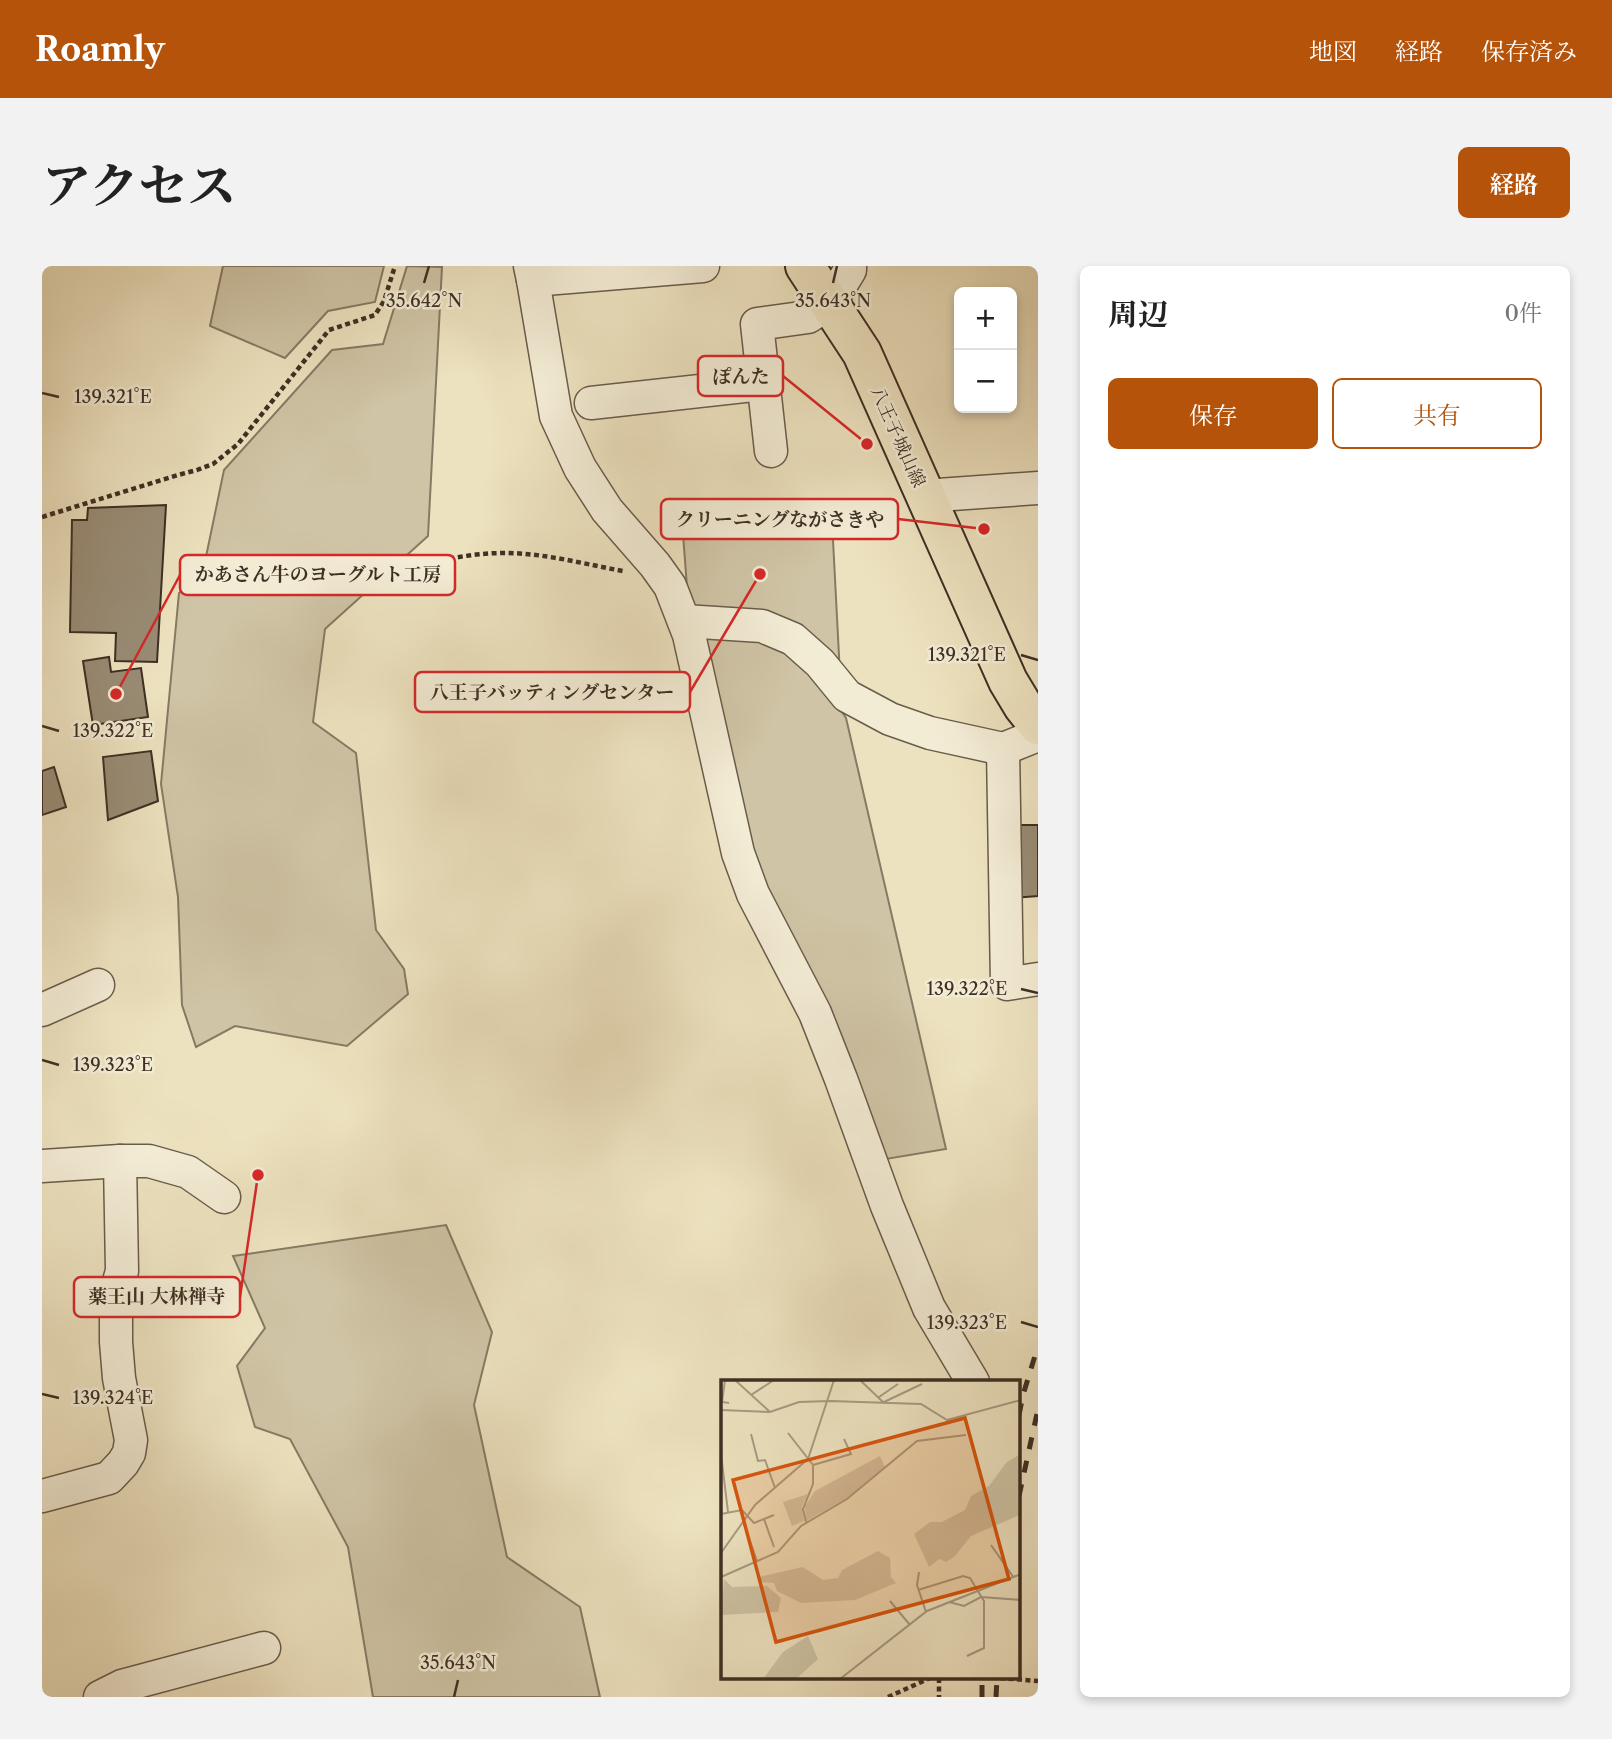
<!DOCTYPE html>
<html lang="ja">
<head>
<meta charset="utf-8">
<style>
  body { margin:0; font-family:"Libre Caslon Text","Noto Serif JP",serif; background:#f2f2f2; color:#222 }
  .controls { position:absolute; right:21px; top:21px; display:grid; overflow:hidden; border-radius:10px; box-shadow:0 4px 10px #0003 }
  .controls button { width:63px; height:63px; display:grid; place-items:center; padding:0; border:0; border-bottom:2px solid #e0e0e0; background:#fff; color:#222; font:35px sans-serif }
  .list { margin:0; padding:0; list-style:none }
  h2 { display:flex; justify-content:space-between; align-items:center; height:91px; margin:0; padding:0 28px; font-size:30px }
  h2 small { font-size:23px; font-weight:400; color:#767676 }
  .actions { display:flex; gap:14px; padding:21px 28px }
  .actions a { flex:1; padding:16px 0; border:2px solid #b45309; border-radius:10px; text-align:center; font-size:24px; color:#b45309 }
  .actions .main { background:#b45309; color:#fff }
  .map { position:relative; flex:none; width:996px; height:1431px; overflow:hidden; border-radius:10px }
  header { display:flex; align-items:center; gap:42px; box-sizing:border-box; height:98px; padding:0 35px; background:#b45309; color:#fff }
  header strong { font-size:33px }
  nav { display:flex; gap:38px; margin-inline-start:auto; font-size:24px }
  .intro { display:flex; align-items:center; justify-content:space-between; box-sizing:border-box; height:168px; padding:0 42px }
  h1 { margin:0; font-size:49px }
  .button { padding:18px 32px; border-radius:10px; background:#b45309; color:#fff; font-size:24px; font-weight:700 }
  main { display:flex; gap:42px; padding:0 42px }
  aside { flex:1; background:#fff; border-radius:10px; box-shadow:0 4px 10px #0003 }
  .map>svg:first-child { display:block }
  .green { fill:#cfc4a5; stroke:#867a64; stroke-width:2 }
  .building { fill:#998c75; stroke:#3e2f24; stroke-width:2 }
  .lines { fill:none; stroke-linecap:round; stroke-linejoin:round }
  .minor-casing { stroke:#6a5c4b; stroke-width:35 }
  .major-casing { stroke:#3e2f24; stroke-width:42 }
  .path { stroke:#3e2f24; stroke-width:4.5; stroke-dasharray:5 3.5; stroke-linecap:butt }
  .minor { stroke:#f3ecd5; stroke-width:32 }
  .major { stroke:#ede2bf; stroke-width:38 }
  .rail { stroke:#3e2f24; stroke-width:5; stroke-dasharray:12 12; stroke-linecap:butt }
  .ticks { fill:none; stroke:#3e2f24; stroke-width:2.5 }
  .labels { text-anchor:middle; stroke-width:5; stroke-linejoin:round; paint-order:stroke }
  .street-label { font-size:18px; fill:#3e2f24; stroke:#f3ecd5 }
  .inset-road { fill:none; stroke:#a79a81; stroke-width:2 }
  .view { fill:#d7550e; fill-opacity:0.15; stroke:#d7550e; stroke-width:3.5 }
  .inset-edge { fill:none; stroke:#3e2f24; stroke-width:3.5 }
  .ticks-label { font-size:18px; text-anchor:middle; fill:#3e2f24; stroke:#f3ecd5; stroke-width:5; stroke-linejoin:round; paint-order:stroke }
  .leader { fill:none; stroke:#d62828; stroke-width:2.5 }
  .callout-dot { fill:#d62828; stroke:#f3ecd5; stroke-width:2.5 }
  .callout { fill:#f3ecd5; stroke:#d62828; stroke-width:2.5 }
  .callout-label { font-size:19px; text-anchor:middle; font-weight:bold; fill:#3e2f24 }
</style>
</head>
<body>
<header>
<strong>Roamly</strong>
<nav><a>地図</a><a>経路</a><a>保存済み</a></nav>
</header>
<div class="intro"><h1>アクセス</h1><a class="button">経路</a></div>
<main>
<div class="map">
<svg width="996" height="1431" viewBox="0 0 996 1431">
  <rect width="100%" height="100%" fill="#ede2bf"/>
  <filter id="stains"><feTurbulence type="fractalNoise" baseFrequency=".00286" numOctaves="4"/><feColorMatrix values="0 0 0 0 .2 0 0 0 0 .09 0 0 0 0 .02 0 0 0 .5 -.17"/></filter>
  <radialGradient id="worn" r=".72"><stop offset=".6" stop-color="#630" stop-opacity="0"/><stop offset="1" stop-color="#630" stop-opacity=".3"/></radialGradient>
  <g class="green">
    <path d="M181 0H342L333 36 286 45 243 92 168 60Z"/>
    <path d="M365 0 400 1 386 270 283 363 271 456 314 487 334 664 362 703 366 728 305 780 193 760 154 781 140 739 136 631 119 518 137 327 160 310 182 204 290 84 341 78Z"/>
    <path d="M790 255 798 409 772 377 647 348 641 268Z"/>
    <path d="M647 361 738 375 777 412 804 452 904 883 838 894 717 628Z"/>
    <path d="M404 959 450 1066 432 1139 465 1291 538 1341 558 1431H331L306 1281 248 1173 213 1161 195 1100 223 1062 191 990Z"/>
  </g>
  <g class="building">
    <path d="M124 239 115 396 73 395 74 367 28 366 30 254H45L46 242Z"/>
    <path d="M67 391 69 406 99 402 106 451 51 459 41 395Z"/>
    <path d="M109 485 116 535 66 554 61 491Z"/>
    <path d="M12 501 24 541 0 549V505Z"/>
    <path d="M970 559H996V630L971 632Z"/>
  </g>
  <g class="lines">
    <g class="minor-casing">
      <g id="minor">
        <path d="M488 0 491 14 514 150 538 202 565 244 613 299 628 320 647 369 696 587 711 628 773 747 799 813 845 940 887 1042 931 1116"/>
        <path d="M491 14 661 0"/>
        <path d="M549 137 722 118"/>
        <path d="M729 185 715 58 766 51 788 37 808 4V0"/>
        <path d="M882 230 996 222"/>
        <path d="M642 355 720 360 751 373 778 397 805 430 848 453 888 467 961 483 996 469"/>
        <path d="M961 483 965 718 996 713"/>
        <path d="M0 744 56 719"/>
        <path d="M0 900 78 895H107L146 906 182 931"/>
        <path d="M0 1230 67 1212 81 1197 87 1187 89 1174 77 1112 74 1076V1026L80 1005 78 895"/>
        <path d="M58 1431 80 1420 222 1382"/>
      </g>
    </g>
    <g class="major-casing">
      <path id="major" d="M763 0 820 87 966 415 981 440 996 459"/>
    </g>
    <g class="path">
      <path d="M0 251 136 209 155 204 171 198 196 178 287 64 333 49 342 35 353 0"/>
      <path d="M366 302C397 294 430 287 463 287 502 287 542 298 581 305"/>
      <path d="M897 1412V1431"/>
      <path d="M958 1412 996 1415"/>
      <path d="M846 1431 888 1412"/>
    </g>
    <use href="#minor" class="minor"/>
    <use href="#major" class="major"/>
    <g class="rail">
      <path d="M977 1149 981 1129 996 1080"/>
      <path d="M977 1230 996 1143"/>
      <path d="M940 1431V1412"/>
      <path d="M954 1431 955 1412"/>
    </g>
  </g>
  <path class="ticks" d="M382 17 387 0M791 17 795 0M0 127 17 131M979 389 996 394M0 460 17 465M979 723 996 727M0 794 17 799M979 1056 996 1061M0 1128 17 1132M412 1431 416 1414"/>
  <g class="labels">
    <g class="street-label">
      <text transform="translate(856 171) rotate(66)" y="6">八王子城山線</text>
    </g>
  </g>
  <g transform="translate(679 1114)">
    <rect width="299" height="299" fill="#ede2bf"/>
    <path d="M299 74V135L250 156 234 176 225 182 218 179 208 187 193 154 209 142H221L244 130 250 116 268 106 285 83ZM159 76 164 87 126 118 85 141 84 126 94 111ZM87 114 81 126 83 141 71 146 62 122ZM157 171 169 178 170 197 175 203 134 220 80 223 56 211 53 203 39 202 38 197 82 187 102 200 117 198 121 190ZM3 199 11 207 46 206 60 218 57 232 0 235ZM87 256 97 279 75 299H42L62 272Z" fill="#cfc4a5"/>
    <path class="inset-road" d="M4 0 1 22 8 23M14 0 49 32M139 0 163 23M30 15 53 0M158 17 177 4M163 22 201 4M0 30 49 32 78 22 109 21 200 24 226 40 300 20M67 53 92 85V104L82 129 85 142M30 54 37 81 44 80 54 108M0 74 7 132M92 85 130 74 123 59M0 134 21 130 33 143 53 135M43 139 53 167M22 141 36 181M270 165 293 198M0 173 34 125 87 79 113 0M198 192 196 205 205 232M0 197 57 172 80 146 126 119 196 61 245 55M197 210 242 196 249 198 263 221V268L246 276M169 221 189 245M228 222 243 226 260 217 300 220M119 299 206 231 300 194"/>
    <path class="view" d="M244 38 288 199 55 262 12 100Z"/>
    <rect width="299" height="299" class="inset-edge"/>
  </g>
  <g class="ticks-label">
    <text x="382" y="41">35.642°N</text>
    <text x="791" y="41">35.643°N</text>
    <text x="71" y="137">139.321°E</text>
    <text x="925" y="395">139.321°E</text>
    <text x="71" y="471">139.322°E</text>
    <text x="925" y="729">139.322°E</text>
    <text x="71" y="805">139.323°E</text>
    <text x="925" y="1063">139.323°E</text>
    <text x="71" y="1138">139.324°E</text>
    <text x="416" y="1403">35.643°N</text>
  </g>
  <path class="leader" d="M825 178L741 110M942 263L856 253M74 428L138 309M718 308L648 426M216 909L198 1031"/>
  <g class="callout-dot">
    <circle cx="825" cy="178" r="7"/>
    <circle cx="942" cy="263" r="7"/>
    <circle cx="74" cy="428" r="7"/>
    <circle cx="718" cy="308" r="7"/>
    <circle cx="216" cy="909" r="7"/>
  </g>
  <g class="callout">
    <rect x="656" y="90" width="85" height="40" rx="7"/>
    <rect x="619" y="233" width="237" height="40" rx="7"/>
    <rect x="138" y="289" width="275" height="40" rx="7"/>
    <rect x="373" y="406" width="275" height="40" rx="7"/>
    <rect x="32" y="1011" width="166" height="40" rx="7"/>
  </g>
  <g class="callout-label">
    <text x="699" y="117">ぽんた</text>
    <text x="738" y="260">クリーニングながさきや</text>
    <text x="276" y="315">かあさん牛のヨーグルト工房</text>
    <text x="510" y="433">八王子バッティングセンター</text>
    <text x="115" y="1037">薬王山 大林禅寺</text>
  </g>
  <rect width="100%" height="100%" filter="url(#stains)"/>
  <rect width="100%" height="100%" fill="url(#worn)"/>
</svg>
<div class="controls">
<button>+</button>
<button>−</button>
</div>
</div>
<aside>
<h2>周辺<small>0件</small></h2>
<ul class="list">
</ul>
<div class="actions"><a class="main">保存</a><a>共有</a></div>
</aside>
</main>
</body>
</html>
